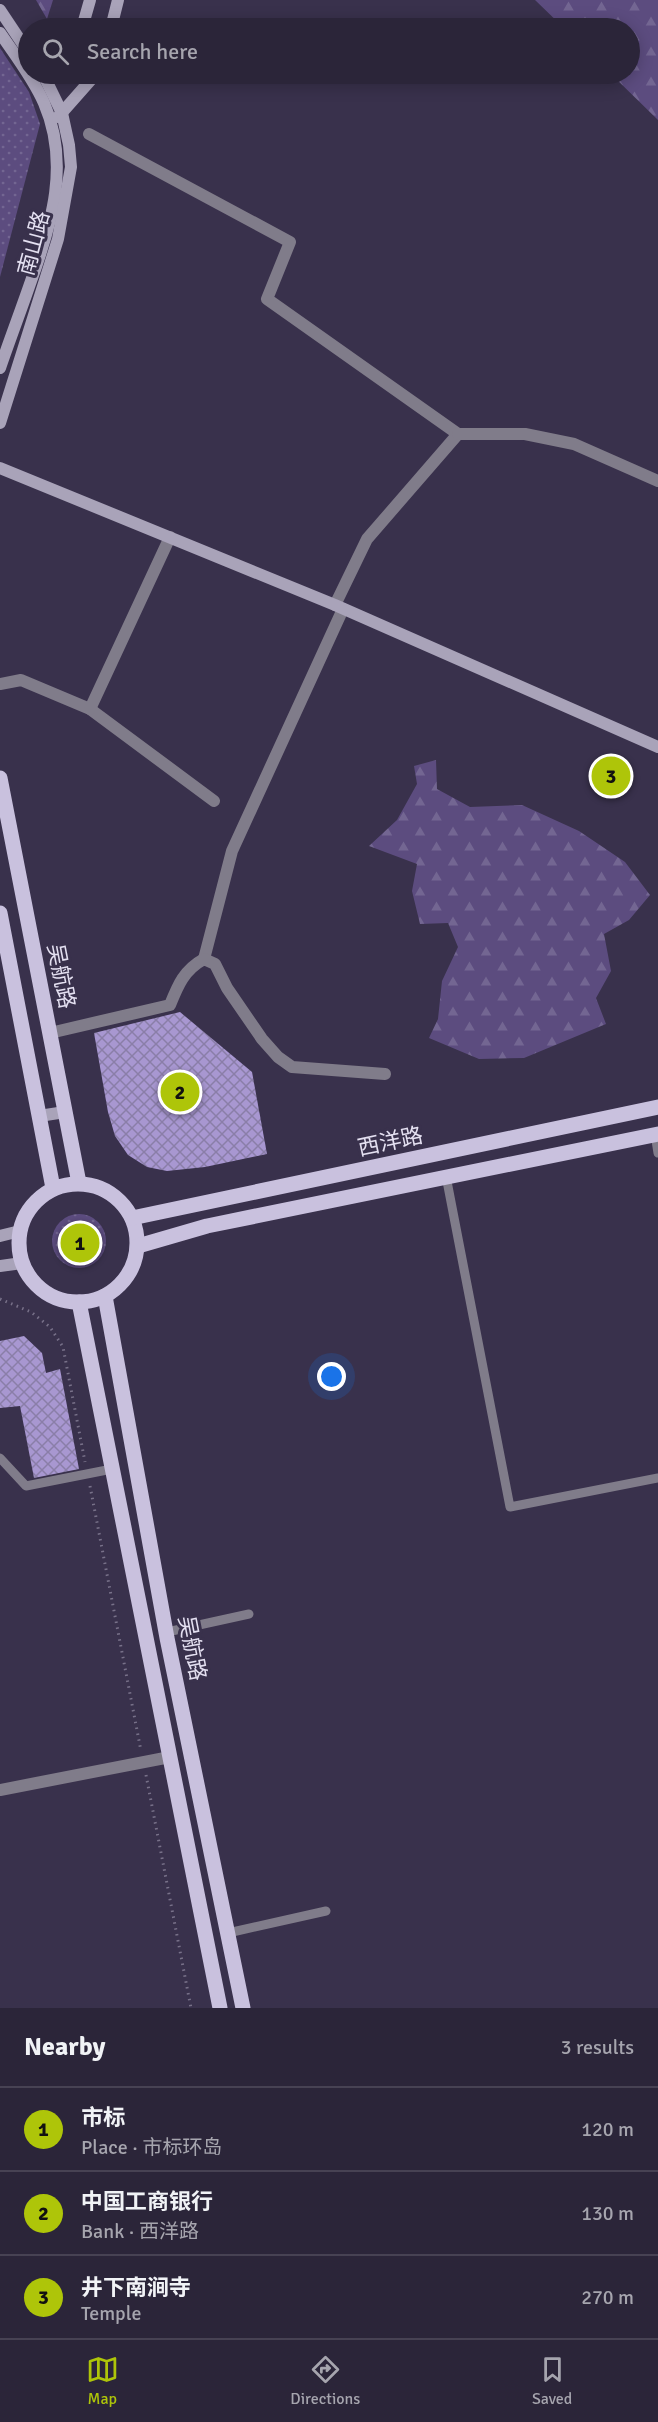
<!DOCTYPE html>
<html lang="en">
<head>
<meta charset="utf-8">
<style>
  body { margin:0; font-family:Signika,"Noto Sans SC",sans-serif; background:#332d41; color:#f1f3f6 }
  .you { position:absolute; left:332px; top:1377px; width:21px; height:21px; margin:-15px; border:4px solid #fff; border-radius:50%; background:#1a73e8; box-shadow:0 0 0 9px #1a73e833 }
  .badge { display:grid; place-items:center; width:39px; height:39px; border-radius:50%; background:#aec509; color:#111; font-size:20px; font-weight:700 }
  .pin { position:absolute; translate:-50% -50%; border:3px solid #fff; box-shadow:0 2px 6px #0006 }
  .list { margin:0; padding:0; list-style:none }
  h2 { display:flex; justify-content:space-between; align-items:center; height:78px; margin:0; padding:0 24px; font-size:26px }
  h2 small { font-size:20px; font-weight:400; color:#a6a5ae }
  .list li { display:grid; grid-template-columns:39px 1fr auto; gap:18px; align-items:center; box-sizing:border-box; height:84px; padding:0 24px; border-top:2px solid #474253 }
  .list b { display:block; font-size:22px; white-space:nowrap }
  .list p { margin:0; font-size:20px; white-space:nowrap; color:#a6a5ae }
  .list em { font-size:20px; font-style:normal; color:#a6a5ae }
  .icon { flex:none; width:33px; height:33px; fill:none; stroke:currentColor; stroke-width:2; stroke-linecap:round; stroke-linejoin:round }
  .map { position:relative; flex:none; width:658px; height:2008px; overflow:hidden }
  .search { position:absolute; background:#2b2539; box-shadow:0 3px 15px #0003; left:18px; right:18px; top:18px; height:66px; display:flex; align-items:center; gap:15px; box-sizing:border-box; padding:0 21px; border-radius:33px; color:#a6a5ae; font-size:22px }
  .sheet { height:330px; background:#2b2539 }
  nav { display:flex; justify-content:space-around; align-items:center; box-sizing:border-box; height:84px; border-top:2px solid #474253; background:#2b2539; font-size:16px; color:#a6a5ae }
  nav a { display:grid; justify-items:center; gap:3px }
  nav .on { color:#aec509 }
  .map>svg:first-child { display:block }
  .grass { fill:url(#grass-dots) }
  .forest { fill:url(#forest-firs) }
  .building { fill:url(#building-cross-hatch) }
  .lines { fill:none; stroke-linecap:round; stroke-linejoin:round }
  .path { stroke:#787189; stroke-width:3; stroke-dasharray:1.5 4.5; stroke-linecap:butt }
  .lane { stroke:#807c8a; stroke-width:9 }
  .street { stroke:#807c8a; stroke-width:12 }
  .secondary { stroke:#a9a3b9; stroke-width:12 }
  .primary { stroke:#c9c1de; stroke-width:15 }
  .labels { text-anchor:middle; stroke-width:6; stroke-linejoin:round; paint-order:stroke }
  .street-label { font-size:22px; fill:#e4e0f1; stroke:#39314c }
</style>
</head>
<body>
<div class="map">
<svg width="658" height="2008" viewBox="0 0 658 2008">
  <defs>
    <pattern id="grass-dots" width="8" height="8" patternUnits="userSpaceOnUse" patternTransform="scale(1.5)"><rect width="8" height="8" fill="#5c4c7f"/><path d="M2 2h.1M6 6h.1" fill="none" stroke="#736692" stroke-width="1.8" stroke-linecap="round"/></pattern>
    <pattern id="forest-firs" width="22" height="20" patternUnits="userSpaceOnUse" patternTransform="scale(1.5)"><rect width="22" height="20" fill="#5c4c7f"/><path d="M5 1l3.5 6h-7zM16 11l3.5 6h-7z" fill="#736692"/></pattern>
    <pattern id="building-cross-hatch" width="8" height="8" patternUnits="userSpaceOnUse" patternTransform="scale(1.5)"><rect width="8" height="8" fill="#a897d1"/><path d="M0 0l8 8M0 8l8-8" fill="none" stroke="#8a7ea8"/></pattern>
  </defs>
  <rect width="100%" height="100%" fill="#39314c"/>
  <g class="grass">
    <path d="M0 48 29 92 40 124 0 277Z"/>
    <circle cx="79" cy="1241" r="27"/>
  </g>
  <g class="forest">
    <path d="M36 0H53L47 19Z"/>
    <path d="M535 0H658V120L611 74H630V28H564Z"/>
    <path d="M436 760 437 789 470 807 522 805 579 831 625 862 650 895 629 920 604 934 611 971 596 998 606 1024 524 1058 479 1059 429 1038 438 1019 442 981 458 947 448 923 420 924 412 891 417 864 369 846 397 820 417 784 414 766Z"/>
  </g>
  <g class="building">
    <path d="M180 1012 252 1072 267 1154 205 1167 167 1171 147 1167 128 1155 115 1136 108 1112 94 1033Z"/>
    <path d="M24 1336 42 1353 46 1373 60 1369 79 1469 34 1478 20 1406 0 1408V1341Z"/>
  </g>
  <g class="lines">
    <g class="path">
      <path d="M0 1299 31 1312 50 1327 63 1347 85 1462"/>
      <path d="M90 1486 141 1751"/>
      <path d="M146 1775 191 2008"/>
    </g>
    <g class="lane">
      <path d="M655 1134 658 1153"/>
      <path d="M446 1176 510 1507 658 1478"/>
      <path d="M0 1458 26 1486 112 1469"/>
      <path d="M167 1632 249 1614"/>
      <path d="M228 1933 326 1911"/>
    </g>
    <g class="street">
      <path d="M89 134 290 242 267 299 458 434 367 539 335 605"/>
      <path d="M458 434H525L574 444 658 481"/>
      <path d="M0 684 21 680 90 709 214 801"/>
      <path d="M90 709 170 537"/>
      <path d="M204 959 232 851 343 609"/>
      <path d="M50 1033 170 1005C178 985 184 970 204 959L215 964 227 988 262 1039 278 1057 292 1067 385 1074"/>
      <path d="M0 1790 170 1757"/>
    </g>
    <g class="secondary">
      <path d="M0 10 28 52"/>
      <path d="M82 28 90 0"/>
      <path d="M111 28 118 0"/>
      <path d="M0 33C15 55 33 78 44 103 70 163 52 223 31 281 21 310 10 339 0 368"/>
      <path d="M58 117 96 74"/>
      <path d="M0 423 58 239 71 167 69 145 62 113 43 74"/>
      <path d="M0 468 335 605 658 747"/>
      <path d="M39 1116 65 1112"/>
      <path d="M0 1236 20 1231"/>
      <path d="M0 1266 22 1263"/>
    </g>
    <g class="primary">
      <path d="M0 778 79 1183"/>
      <path d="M0 913 53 1188"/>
      <circle cx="78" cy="1243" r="59"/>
      <path d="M132 1218 658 1107"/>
      <path d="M138 1246 207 1226 658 1134"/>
      <path d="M105 1296 167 1638 243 2008"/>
      <path d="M79 1302 220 2008"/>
    </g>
  </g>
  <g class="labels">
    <g class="street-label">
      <text transform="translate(33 243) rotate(-75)" y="8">南山路</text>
      <text transform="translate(62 976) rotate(79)" y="8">吴航路</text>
      <text transform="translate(390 1141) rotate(-12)" y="8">西洋路</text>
      <text transform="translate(193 1648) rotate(79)" y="8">吴航路</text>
    </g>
  </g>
</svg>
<div class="you"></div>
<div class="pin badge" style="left:80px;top:1243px">1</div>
<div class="pin badge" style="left:180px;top:1092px">2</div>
<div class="pin badge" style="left:611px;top:776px">3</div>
<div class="search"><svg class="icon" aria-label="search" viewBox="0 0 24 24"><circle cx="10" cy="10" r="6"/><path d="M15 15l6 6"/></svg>Search here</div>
</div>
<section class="sheet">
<h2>Nearby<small>3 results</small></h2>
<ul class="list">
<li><span class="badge">1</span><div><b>市标</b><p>Place · 市标环岛</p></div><em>120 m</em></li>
<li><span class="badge">2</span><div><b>中国工商银行</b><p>Bank · 西洋路</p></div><em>130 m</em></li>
<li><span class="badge">3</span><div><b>井下南涧寺</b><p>Temple</p></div><em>270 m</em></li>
</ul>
</section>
<nav>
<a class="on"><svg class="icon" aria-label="map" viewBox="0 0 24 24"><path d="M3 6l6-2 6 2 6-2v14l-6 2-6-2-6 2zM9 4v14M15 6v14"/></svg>Map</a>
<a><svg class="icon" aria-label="directions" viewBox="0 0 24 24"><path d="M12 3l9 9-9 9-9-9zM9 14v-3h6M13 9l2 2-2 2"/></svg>Directions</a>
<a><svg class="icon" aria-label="saved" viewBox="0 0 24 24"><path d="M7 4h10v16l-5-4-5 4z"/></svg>Saved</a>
</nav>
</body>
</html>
